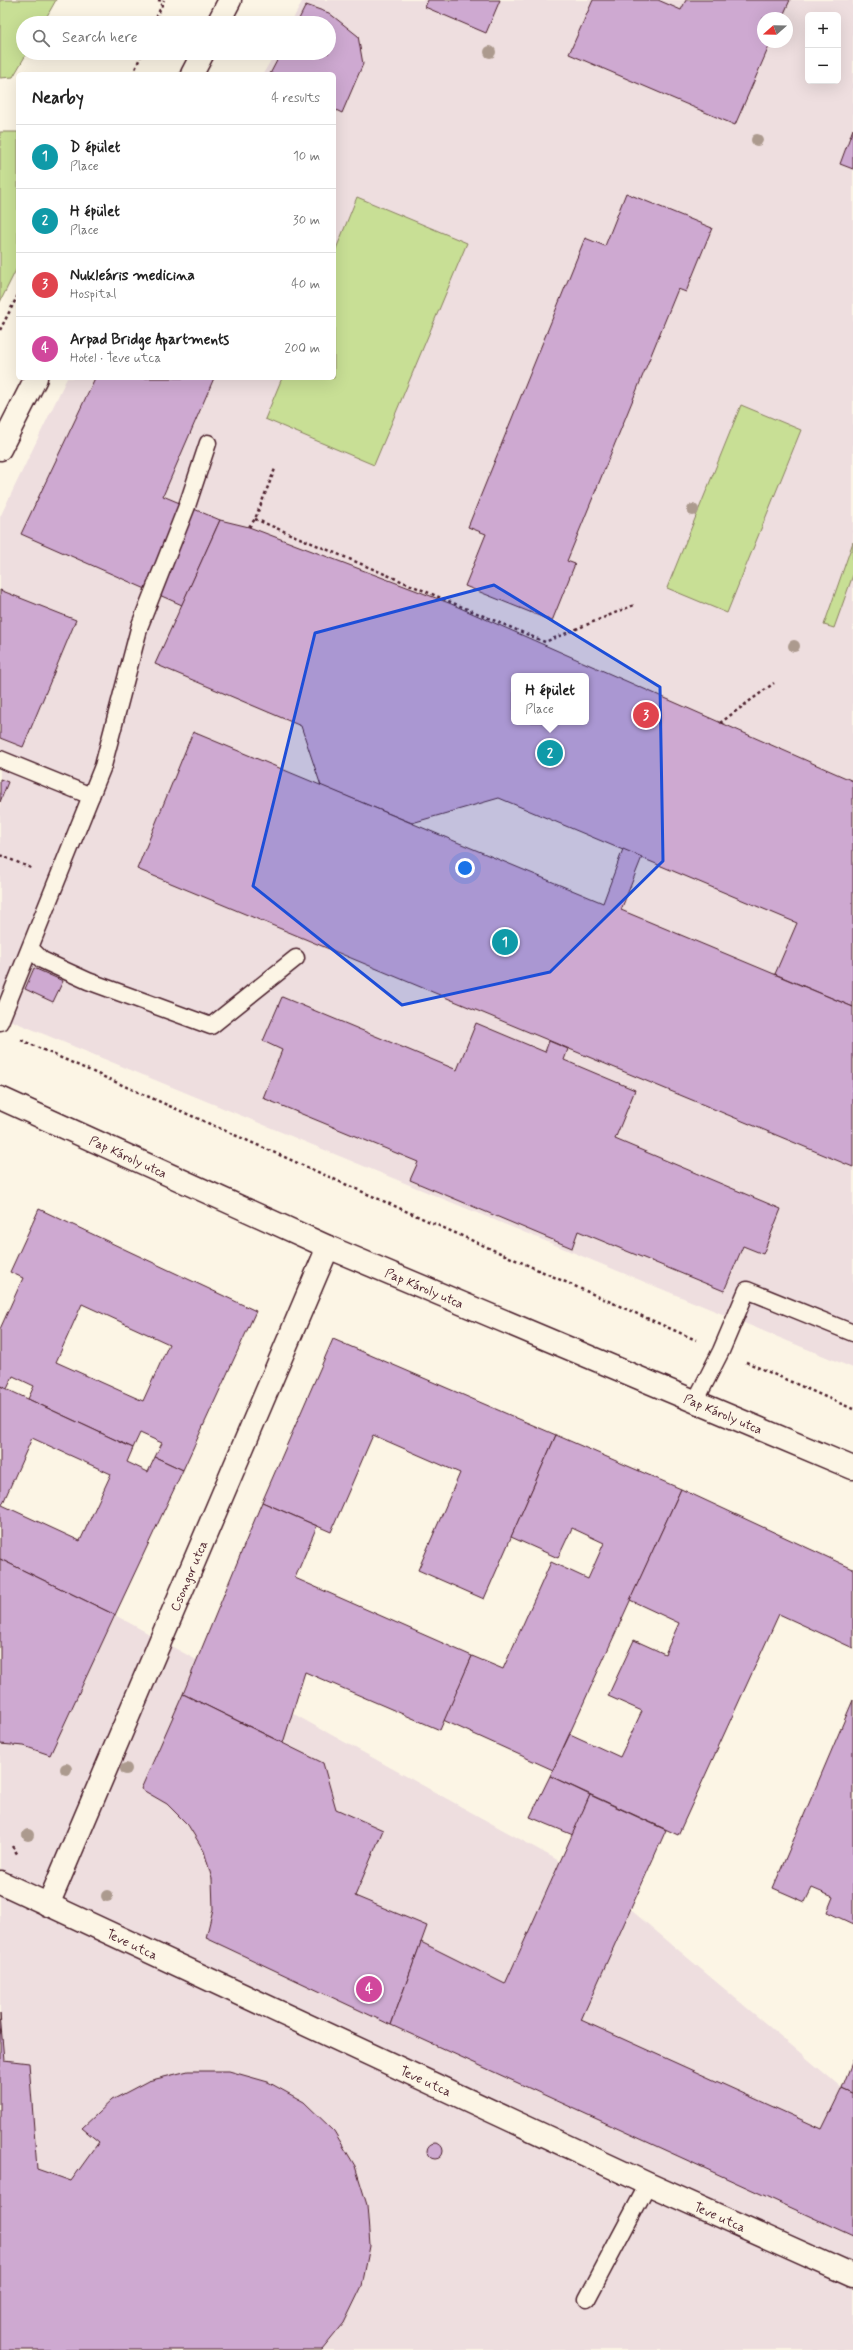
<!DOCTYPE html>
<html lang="en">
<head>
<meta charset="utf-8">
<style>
  body { margin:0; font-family:Mynerve,sans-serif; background:#f2f2f2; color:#222 }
  .controls { position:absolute; right:12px; top:12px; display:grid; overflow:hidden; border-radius:6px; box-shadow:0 4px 16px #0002 }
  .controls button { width:36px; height:36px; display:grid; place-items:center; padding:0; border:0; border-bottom:1px solid #e0e0e0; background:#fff; color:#222; font:20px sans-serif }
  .compass { position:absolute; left:757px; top:12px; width:36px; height:36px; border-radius:50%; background:#fff; box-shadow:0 4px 16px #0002; rotate:250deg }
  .you { position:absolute; left:465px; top:868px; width:14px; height:14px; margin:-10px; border:3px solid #fff; border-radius:50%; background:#1a73e8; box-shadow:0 0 0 6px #1a73e833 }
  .badge { display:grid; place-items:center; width:26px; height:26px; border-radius:50%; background:#c8321e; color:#fff; font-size:13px; font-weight:700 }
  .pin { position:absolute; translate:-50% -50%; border:2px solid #fff; box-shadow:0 1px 4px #0006 }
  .popup { position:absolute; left:511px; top:673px; width:78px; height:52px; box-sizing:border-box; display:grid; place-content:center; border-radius:6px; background:#fff; filter:drop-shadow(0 1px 3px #0005); font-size:13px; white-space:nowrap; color:#767676 }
  .popup b { font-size:15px; color:#222 }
  .popup::after { content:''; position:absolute; left:50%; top:100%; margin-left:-8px; border:8px solid transparent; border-top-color:#fff }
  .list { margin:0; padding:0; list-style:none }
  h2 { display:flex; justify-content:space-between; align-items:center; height:52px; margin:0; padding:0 16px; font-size:17px }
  h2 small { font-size:13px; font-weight:400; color:#767676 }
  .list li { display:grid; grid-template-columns:26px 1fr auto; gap:12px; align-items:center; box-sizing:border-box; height:64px; padding:0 16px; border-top:1px solid #e0e0e0 }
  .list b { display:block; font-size:15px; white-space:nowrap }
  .list p { margin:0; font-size:13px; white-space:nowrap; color:#767676 }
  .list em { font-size:13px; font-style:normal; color:#767676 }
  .icon { flex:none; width:22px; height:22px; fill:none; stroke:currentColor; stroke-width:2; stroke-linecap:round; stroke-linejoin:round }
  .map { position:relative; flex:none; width:853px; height:2350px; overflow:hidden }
  .search { position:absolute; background:#fff; box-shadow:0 4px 16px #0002; left:16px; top:16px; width:320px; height:44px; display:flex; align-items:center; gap:10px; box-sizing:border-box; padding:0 14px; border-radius:22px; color:#767676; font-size:15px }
  .panel { position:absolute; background:#fff; box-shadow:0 4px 16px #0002; left:16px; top:72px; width:320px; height:308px; border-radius:6px }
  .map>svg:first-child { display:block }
  .built { fill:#eededf; fill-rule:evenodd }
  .green { fill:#c8df95; stroke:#897f60 }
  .building { fill:#cea9d1; stroke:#4a1f2b; fill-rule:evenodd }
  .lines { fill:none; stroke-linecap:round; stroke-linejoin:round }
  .lane-casing { stroke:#4a1f2b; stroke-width:19 }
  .street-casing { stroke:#4a1f2b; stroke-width:25 }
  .secondary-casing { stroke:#4a1f2b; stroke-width:25 }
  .path { stroke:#4a1f2b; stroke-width:2.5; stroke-dasharray:3 3; stroke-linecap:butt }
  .lane { stroke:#fcf5e5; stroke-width:16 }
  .street { stroke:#fcf5e5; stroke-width:22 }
  .secondary { stroke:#fcf5e5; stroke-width:22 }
  .tree { fill:#ac9a8e }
  .marked { fill:#1d4ed8; fill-opacity:0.2; stroke:#1d4ed8; stroke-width:3; stroke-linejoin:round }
  .labels { text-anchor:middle; stroke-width:3.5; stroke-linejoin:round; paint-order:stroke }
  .street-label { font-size:13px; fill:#4a1f2b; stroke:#fcf5e5 }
</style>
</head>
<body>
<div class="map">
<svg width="853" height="2350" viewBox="0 0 853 2350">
  <rect width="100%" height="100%" fill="#fcf5e5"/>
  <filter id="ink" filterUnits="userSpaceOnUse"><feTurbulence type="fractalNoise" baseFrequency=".025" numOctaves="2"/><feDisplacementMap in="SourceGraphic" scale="8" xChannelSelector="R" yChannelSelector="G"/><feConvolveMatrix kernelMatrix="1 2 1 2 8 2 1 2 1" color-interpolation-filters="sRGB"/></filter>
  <g filter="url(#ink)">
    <g class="built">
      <path d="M303 0H853V1368L0 1016V517L67 378H334V74H263L275 53H329V23H291ZM808 15H838V81H808ZM763 18H787V42H763ZM514 676H586V722H514Z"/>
      <path d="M0 1559 115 1615 599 1883 842 2088 853 2093V2350H0Z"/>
    </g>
    <g class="green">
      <path d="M0 0H56L43 23H23V53H27L13 77 0 78Z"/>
      <path d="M0 132H18V266L0 302Z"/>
      <path d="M357 197 467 243 374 465 265 419 282 378H334V254Z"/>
      <path d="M741 405 801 430 727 613 667 588Z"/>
      <path d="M853 542V575L834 628 824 625Z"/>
    </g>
    <g class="building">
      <path d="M428 0H500L486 33 425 7Z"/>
      <path d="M593 0H658L681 10 686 0H790L782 18H763V42H771L735 125 569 54Z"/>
      <path d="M306 5 329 13 358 36 363 64 342 113 334 109V74H270L281 53H329V23H297Z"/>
      <path d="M853 129V169L840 164Z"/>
      <path d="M626 193 712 228 686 292 678 289 567 561 575 564 552 621 465 586 486 534 468 527 585 238 605 246Z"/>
      <path d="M95 378H214L163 496 220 520 182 605 21 534Z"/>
      <path d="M220 520 249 527 449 603 853 781V1007L775 974 797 923 499 798 412 823 321 786 301 726 155 664ZM514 676H586V722H514Z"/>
      <path d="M0 590 76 620 23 747 0 738Z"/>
      <path d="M193 732 603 903 623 849 642 857 621 910 853 1007V1167L137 869Z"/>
      <path d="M0 779 8 782 0 802Z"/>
      <path d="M34 968 63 981 53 1002 25 989Z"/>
      <path d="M282 997 457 1070 476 1023 545 1052 549 1041 568 1049 564 1060 635 1090 615 1139 781 1209 763 1254 743 1246 724 1291 578 1231 572 1248 410 1180 418 1162 263 1098 282 1050 263 1041Z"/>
      <path d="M39 1209 256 1311 183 1470 155 1457 162 1443 140 1433 133 1448 28 1399 34 1386 13 1376 7 1389 0 1386V1329L23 1278 10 1272ZM82 1304 169 1344 143 1401 56 1362Z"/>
      <path d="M333 1339 556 1435 484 1599 418 1570 460 1473 373 1435 331 1532 262 1502Z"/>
      <path d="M0 1386 133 1448 127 1462 148 1472 155 1457 183 1470 115 1615 0 1559ZM32 1438 111 1474 80 1541 2 1505Z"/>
      <path d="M556 1435 681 1489 553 1770 443 1720 472 1656 503 1669 551 1562 588 1579 604 1543 572 1528 558 1558 511 1537Z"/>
      <path d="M681 1489 853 1569V1648L779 1614 678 1835 550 1776 570 1734 620 1757 642 1711 608 1696 634 1640 665 1654 679 1623 630 1600Z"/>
      <path d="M262 1502 317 1526 295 1578 472 1656 440 1730 305 1672 283 1743 183 1694Z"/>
      <path d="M0 1559 115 1615 50 1755 24 1746 0 1744Z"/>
      <path d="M183 1694 323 1763 336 1809 383 1830 355 1896 427 1926 391 2025 206 1938 213 1909 212 1879 204 1851 188 1825 167 1804 141 1789Z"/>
      <path d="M853 1700V1924L827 1912 833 1897 812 1888 805 1902 773 1888Z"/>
      <path d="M550 1776 590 1795 573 1835 530 1817Z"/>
      <path d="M590 1795 666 1830 581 2020 822 2129 842 2088 853 2093V2236L391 2025 421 1942 505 1984Z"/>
      <path d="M0 2014 4 2060 29 2063 37 2169 71 2181 99 2142 82 2128 112 2100 148 2081 188 2071H229L268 2082 304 2102 334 2131 355 2166 367 2205 370 2246 362 2286 344 2323 322 2350H0Z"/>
      <path d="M853 2060V2093L842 2088Z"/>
      <circle cx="435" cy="2151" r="8"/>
    </g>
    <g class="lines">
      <g class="lane-casing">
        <g id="lane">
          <path d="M0 759 91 796"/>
          <path d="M31 949 42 960 88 981 211 1026 296 958"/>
          <path d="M0 1022 103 766 140 625 187 506 208 443"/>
          <path d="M695 1402 721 1351 747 1290 853 1333"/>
          <path d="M587 2299 648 2184"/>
        </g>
      </g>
      <g class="street-casing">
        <g id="street">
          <path id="s1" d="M0 1882 648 2184 853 2276"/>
          <path id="s2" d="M48 1905 328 1247"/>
        </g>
      </g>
      <g class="secondary-casing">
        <g id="secondary">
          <path d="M218 23 230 0"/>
          <path d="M192 74 203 53"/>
          <path d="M0 449 36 378"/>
          <path id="s3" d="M0 1098 328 1247 853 1468"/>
        </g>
      </g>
      <g class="path">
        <path d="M158 0 163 1"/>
        <path d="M154 23 164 0"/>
        <path d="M133 74 142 53"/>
        <path d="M0 330 18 295"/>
        <path d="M255 519 545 642 634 605"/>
        <path d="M249 527 255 519 275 469"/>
        <path d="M720 723 774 683"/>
        <path d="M0 855 31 868"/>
        <path d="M21 1040 696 1340"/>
        <path d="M746 1362 853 1409"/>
        <path d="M12 1846 18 1855"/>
      </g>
      <use href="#lane" class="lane"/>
      <use href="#street" class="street"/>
      <use href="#secondary" class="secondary"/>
    </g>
    <g class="tree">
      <circle cx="490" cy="52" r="6"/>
      <circle cx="757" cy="140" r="6"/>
      <circle cx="693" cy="510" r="6"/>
      <circle cx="794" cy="646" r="6"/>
      <circle cx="66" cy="1769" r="6"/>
      <circle cx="126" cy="1769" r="6"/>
      <circle cx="28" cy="1835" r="6"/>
      <circle cx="107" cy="1896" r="6"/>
    </g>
  </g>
  <path class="marked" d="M494 585 660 687 663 861 550 972 402 1005 253 886 315 633Z"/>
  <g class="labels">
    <g class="street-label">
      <text dy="5" stroke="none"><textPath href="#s3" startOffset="141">Pap Károly utca</textPath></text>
      <text dy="5" stroke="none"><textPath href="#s3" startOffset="465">Pap Károly utca</textPath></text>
      <text dy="5" stroke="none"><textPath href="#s3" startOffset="789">Pap Károly utca</textPath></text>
      <text dy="5" stroke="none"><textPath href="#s2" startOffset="358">Csongor utca</textPath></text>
      <text dy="5" stroke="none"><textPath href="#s1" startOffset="146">Teve utca</textPath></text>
      <text dy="5" stroke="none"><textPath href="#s1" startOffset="470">Teve utca</textPath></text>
      <text dy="5" stroke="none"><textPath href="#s1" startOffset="794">Teve utca</textPath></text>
    </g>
  </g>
</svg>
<div class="controls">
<button>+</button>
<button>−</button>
</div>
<svg class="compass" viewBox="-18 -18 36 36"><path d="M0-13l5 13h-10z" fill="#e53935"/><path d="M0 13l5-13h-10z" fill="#767676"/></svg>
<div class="you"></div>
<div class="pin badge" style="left:505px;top:942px;background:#0f9aa8">1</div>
<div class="pin badge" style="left:550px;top:753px;background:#0f9aa8">2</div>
<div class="popup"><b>H épület</b>Place</div>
<div class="pin badge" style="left:646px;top:715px;background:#e0444e">3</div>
<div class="pin badge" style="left:369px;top:1989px;background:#d1479c">4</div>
<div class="search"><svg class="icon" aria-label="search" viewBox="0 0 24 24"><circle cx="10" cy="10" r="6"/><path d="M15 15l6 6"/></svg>Search here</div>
<section class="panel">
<h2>Nearby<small>4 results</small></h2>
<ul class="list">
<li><span class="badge" style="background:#0f9aa8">1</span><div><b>D épület</b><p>Place</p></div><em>10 m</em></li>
<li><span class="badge" style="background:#0f9aa8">2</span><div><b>H épület</b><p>Place</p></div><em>30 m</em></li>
<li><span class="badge" style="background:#e0444e">3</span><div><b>Nukleáris medicina</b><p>Hospital</p></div><em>40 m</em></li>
<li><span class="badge" style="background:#d1479c">4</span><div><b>Arpad Bridge Apartments</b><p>Hotel · Teve utca</p></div><em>200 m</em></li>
</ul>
</section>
</div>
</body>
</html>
